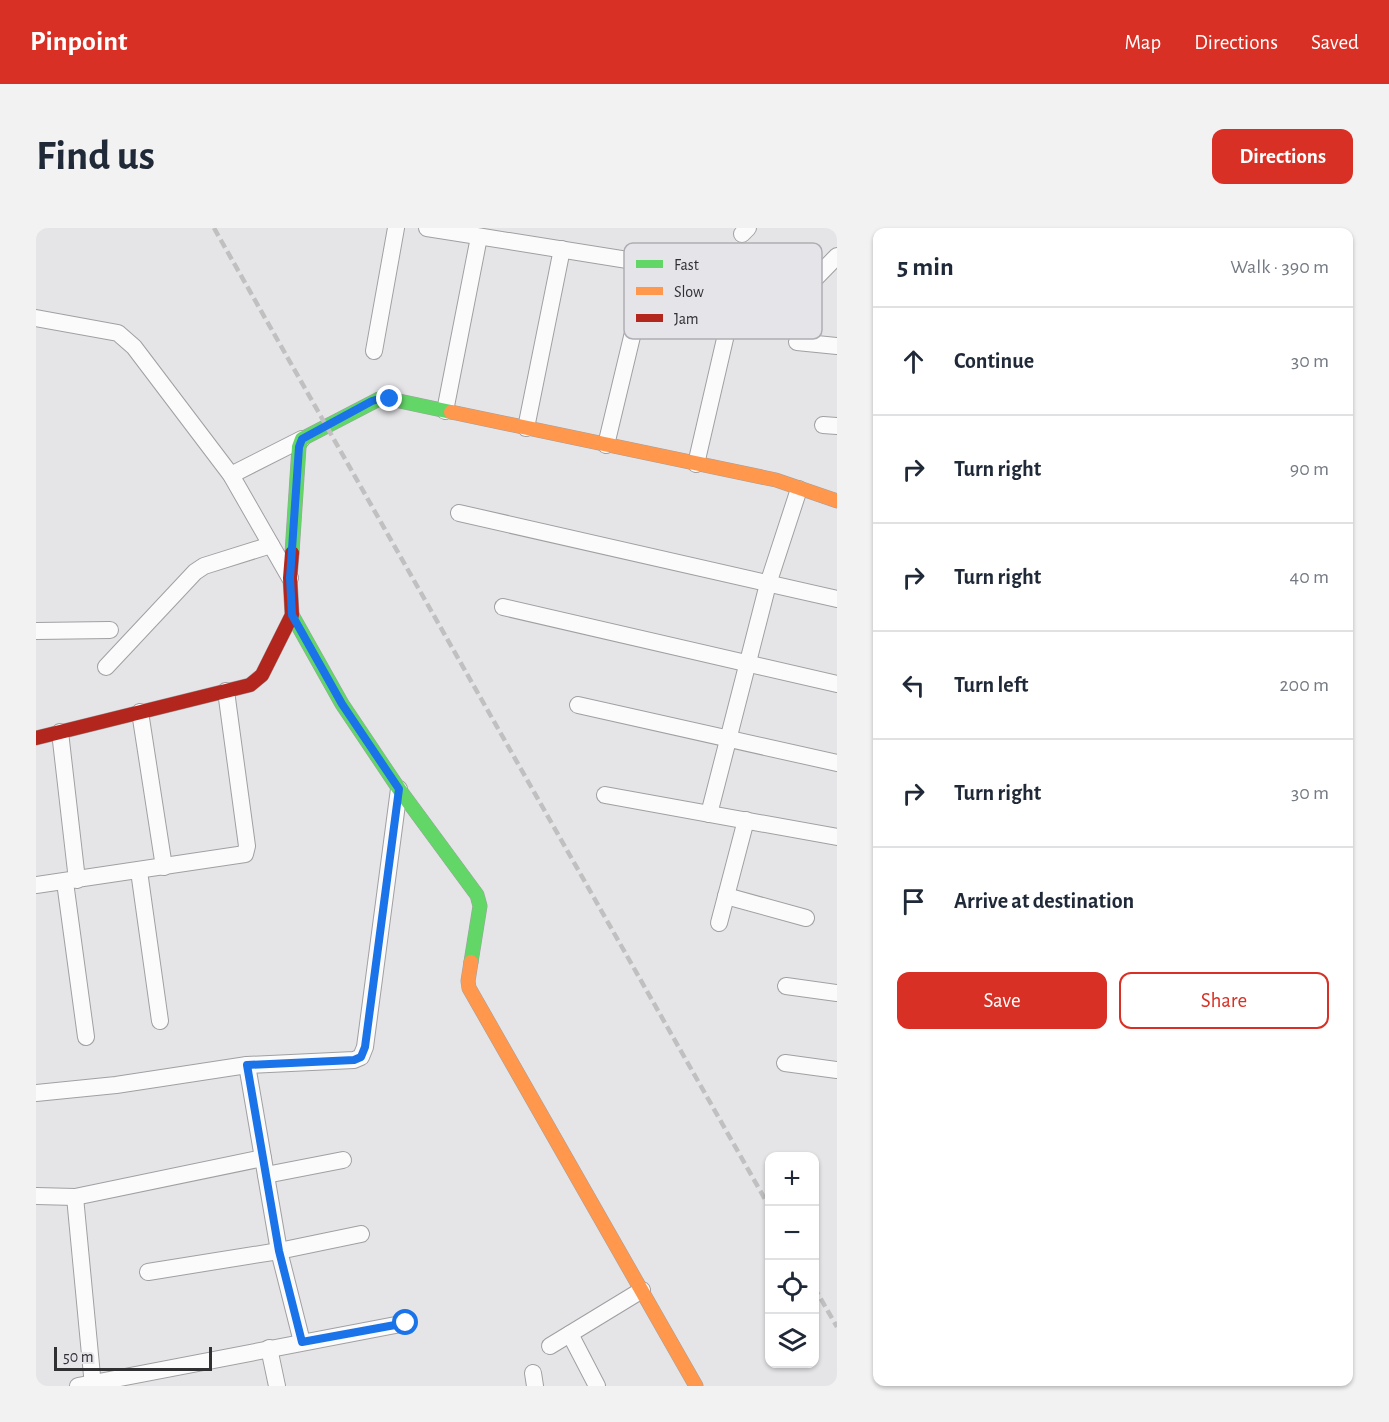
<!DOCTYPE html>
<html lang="en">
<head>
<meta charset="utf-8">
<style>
  body { margin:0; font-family:"Alegreya Sans",sans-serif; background:#f2f2f3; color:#1f2937 }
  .controls { position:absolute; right:18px; bottom:18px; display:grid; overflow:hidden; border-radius:12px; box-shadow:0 2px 4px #0004 }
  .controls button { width:54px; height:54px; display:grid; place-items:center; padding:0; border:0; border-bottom:2px solid #e0e1e3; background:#fff; color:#1f2937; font:30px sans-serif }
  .scale { position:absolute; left:18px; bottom:15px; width:158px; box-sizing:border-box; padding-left:6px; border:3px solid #303032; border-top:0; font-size:16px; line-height:21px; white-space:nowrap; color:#303032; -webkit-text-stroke:4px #e4e4e9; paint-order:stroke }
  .stop { position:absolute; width:18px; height:18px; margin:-14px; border:4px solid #1a73e8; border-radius:50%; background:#fff }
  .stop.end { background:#1a73e8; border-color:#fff; box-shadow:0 2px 6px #0008 }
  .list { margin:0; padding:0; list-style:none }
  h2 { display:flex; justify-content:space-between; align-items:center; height:78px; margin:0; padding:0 24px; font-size:26px }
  h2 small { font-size:20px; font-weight:400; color:#747a83 }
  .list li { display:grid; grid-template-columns:39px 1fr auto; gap:18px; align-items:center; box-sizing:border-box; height:108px; padding:0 24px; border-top:2px solid #e0e1e3 }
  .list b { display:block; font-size:22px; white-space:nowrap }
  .list em { font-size:20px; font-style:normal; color:#747a83 }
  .actions { display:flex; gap:12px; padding:18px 24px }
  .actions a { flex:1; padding:14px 0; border:2px solid #d93025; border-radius:12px; text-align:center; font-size:21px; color:#d93025 }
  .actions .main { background:#d93025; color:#fff }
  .icon { flex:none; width:33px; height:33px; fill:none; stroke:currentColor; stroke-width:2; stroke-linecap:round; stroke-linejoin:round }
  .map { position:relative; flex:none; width:801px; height:1158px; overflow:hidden; border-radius:12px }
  header { display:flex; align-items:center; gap:36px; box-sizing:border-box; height:84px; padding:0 30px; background:#d93025; color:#fff }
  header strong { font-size:28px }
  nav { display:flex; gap:33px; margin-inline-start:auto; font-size:21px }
  .intro { display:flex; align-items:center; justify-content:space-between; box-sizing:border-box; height:144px; padding:0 36px }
  h1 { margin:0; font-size:42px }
  .button { padding:15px 27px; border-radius:12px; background:#d93025; color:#fff; font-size:21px; font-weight:700 }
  main { display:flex; gap:36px; padding:0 36px }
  aside { flex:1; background:#fff; border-radius:12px; box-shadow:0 2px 4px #0004 }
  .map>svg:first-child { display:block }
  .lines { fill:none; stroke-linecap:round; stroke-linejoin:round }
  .street-casing { stroke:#a0a0a2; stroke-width:18 }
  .fast-casing { stroke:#a0a0a2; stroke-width:15 }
  .slow-casing { stroke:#a0a0a2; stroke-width:15 }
  .jam-casing { stroke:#a0a0a2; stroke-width:15 }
  .street { stroke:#fbfbfc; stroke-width:16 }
  .fast { stroke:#63d668; stroke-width:14 }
  .slow { stroke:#ff974d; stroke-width:14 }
  .jam { stroke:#b3261e; stroke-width:14 }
  .rail { stroke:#c0c0c1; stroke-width:4.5; stroke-dasharray:9 4.5; stroke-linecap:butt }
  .route { stroke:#1a73e8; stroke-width:8 }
  .key { fill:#e4e4e9; stroke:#aeaeb2; stroke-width:1.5 }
  .key-label { font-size:16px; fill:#303032 }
</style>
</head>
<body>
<header>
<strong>Pinpoint</strong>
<nav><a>Map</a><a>Directions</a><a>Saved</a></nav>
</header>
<div class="intro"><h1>Find us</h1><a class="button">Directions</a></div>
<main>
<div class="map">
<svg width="801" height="1158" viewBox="0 0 801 1158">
  <rect width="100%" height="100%" fill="#e5e5e8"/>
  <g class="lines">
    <g class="street-casing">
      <g id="street">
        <path d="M391 0 604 34 610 38 611 46 570 217"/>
        <path d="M706 6 712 0"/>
        <path d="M767 63 801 28"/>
        <path d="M0 90 82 105 98 119 195 247 254 350"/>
        <path d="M761 114 801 118"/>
        <path d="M338 123 360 0"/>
        <path d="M409 183 443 9"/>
        <path d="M787 197 801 198"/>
        <path d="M490 200 526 21"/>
        <path d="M660 236 701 59"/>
        <path d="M195 247 266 211"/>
        <path d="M423 285 801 371"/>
        <path d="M467 379 801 456"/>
        <path d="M0 403 74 402"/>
        <path d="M70 439 159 344 168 338 235 317"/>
        <path d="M542 477 801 535"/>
        <path d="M104 484 128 639"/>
        <path d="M24 504 41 652"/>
        <path d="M569 567 801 609"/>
        <path d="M673 586 732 356 763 261"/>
        <path d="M103 643 124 793"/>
        <path d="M29 654 50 809"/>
        <path d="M0 657 209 626 211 618 190 463"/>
        <path d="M690 668 770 690"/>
        <path d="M683 695 710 592"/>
        <path d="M750 758 801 765"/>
        <path d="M749 835 801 842"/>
        <path d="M211 837 243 1023 266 1114"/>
        <path d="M0 865 80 857 211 837 318 832 325 829 329 819 363 561"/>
        <path d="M230 947 307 932"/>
        <path d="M0 968 39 969 227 930"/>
        <path d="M39 969 57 1158"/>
        <path d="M112 1044 243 1023 325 1006"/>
        <path d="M534 1106 561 1158"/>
        <path d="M514 1118 606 1062"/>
        <path d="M233 1120 241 1158"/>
        <path d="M497 1145 499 1158"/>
        <path d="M42 1158 370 1095"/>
      </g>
    </g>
    <g class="fast-casing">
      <g id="fast">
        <path d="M256 325 263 219 266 211 343 171H354L415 184"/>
        <path d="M256 387 306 476 363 561 441 667 444 678 435 734"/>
      </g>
    </g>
    <g class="slow-casing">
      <g id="slow">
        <path d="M415 184 740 252 801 273"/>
        <path d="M435 734 432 753 433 760 660 1158"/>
      </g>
    </g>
    <g class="jam-casing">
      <path id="jam" d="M0 510 214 457 226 447 256 387 254 350 256 325"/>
    </g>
    <use href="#street" class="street"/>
    <use href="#fast" class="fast"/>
    <use href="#slow" class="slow"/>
    <use href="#jam" class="jam"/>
    <g class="rail">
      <path d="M178 0 734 980"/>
      <path d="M778 1059 801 1099"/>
    </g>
  </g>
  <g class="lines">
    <path class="route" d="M354 171H343L336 173 266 211 263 219 254 350 256 387 306 476 363 561 329 819 325 829 318 832 211 837 243 1023 266 1114 370 1095"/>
  </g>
  <rect x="588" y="15" width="198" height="96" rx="9" class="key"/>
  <rect x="600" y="32" width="27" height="8" fill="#63d668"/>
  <rect x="600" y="59" width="27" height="8" fill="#ff974d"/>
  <rect x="600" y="86" width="27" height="8" fill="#b3261e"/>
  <g class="key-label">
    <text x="638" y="42">Fast</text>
    <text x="638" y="69">Slow</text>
    <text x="638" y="96">Jam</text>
  </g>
</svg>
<div class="controls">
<button>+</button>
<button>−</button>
<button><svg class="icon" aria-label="locate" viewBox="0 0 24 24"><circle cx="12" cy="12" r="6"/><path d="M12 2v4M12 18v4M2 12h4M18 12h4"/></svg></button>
<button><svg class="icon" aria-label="layers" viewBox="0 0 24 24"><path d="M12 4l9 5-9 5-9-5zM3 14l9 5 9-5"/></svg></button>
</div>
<div class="scale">50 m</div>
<div class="stop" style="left:370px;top:1095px"></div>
<div class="stop end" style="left:354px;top:171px"></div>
</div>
<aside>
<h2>5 min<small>Walk · 390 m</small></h2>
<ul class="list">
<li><svg class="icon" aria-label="ahead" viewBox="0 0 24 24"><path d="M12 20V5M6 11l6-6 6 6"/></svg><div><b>Continue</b></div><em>30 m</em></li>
<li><svg class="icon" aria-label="right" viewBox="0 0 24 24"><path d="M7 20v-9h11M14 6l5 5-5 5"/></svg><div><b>Turn right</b></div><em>90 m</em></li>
<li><svg class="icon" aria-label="right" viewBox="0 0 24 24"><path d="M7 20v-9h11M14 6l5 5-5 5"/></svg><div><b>Turn right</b></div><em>40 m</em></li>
<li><svg class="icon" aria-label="left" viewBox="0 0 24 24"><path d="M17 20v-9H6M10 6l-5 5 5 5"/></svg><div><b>Turn left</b></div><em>200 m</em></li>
<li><svg class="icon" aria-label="right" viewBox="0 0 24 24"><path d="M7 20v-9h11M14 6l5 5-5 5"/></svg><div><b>Turn right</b></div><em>30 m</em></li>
<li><svg class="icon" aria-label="arrive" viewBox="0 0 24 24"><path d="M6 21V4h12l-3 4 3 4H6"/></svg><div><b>Arrive at destination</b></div></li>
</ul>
<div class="actions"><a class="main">Save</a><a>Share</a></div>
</aside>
</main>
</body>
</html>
